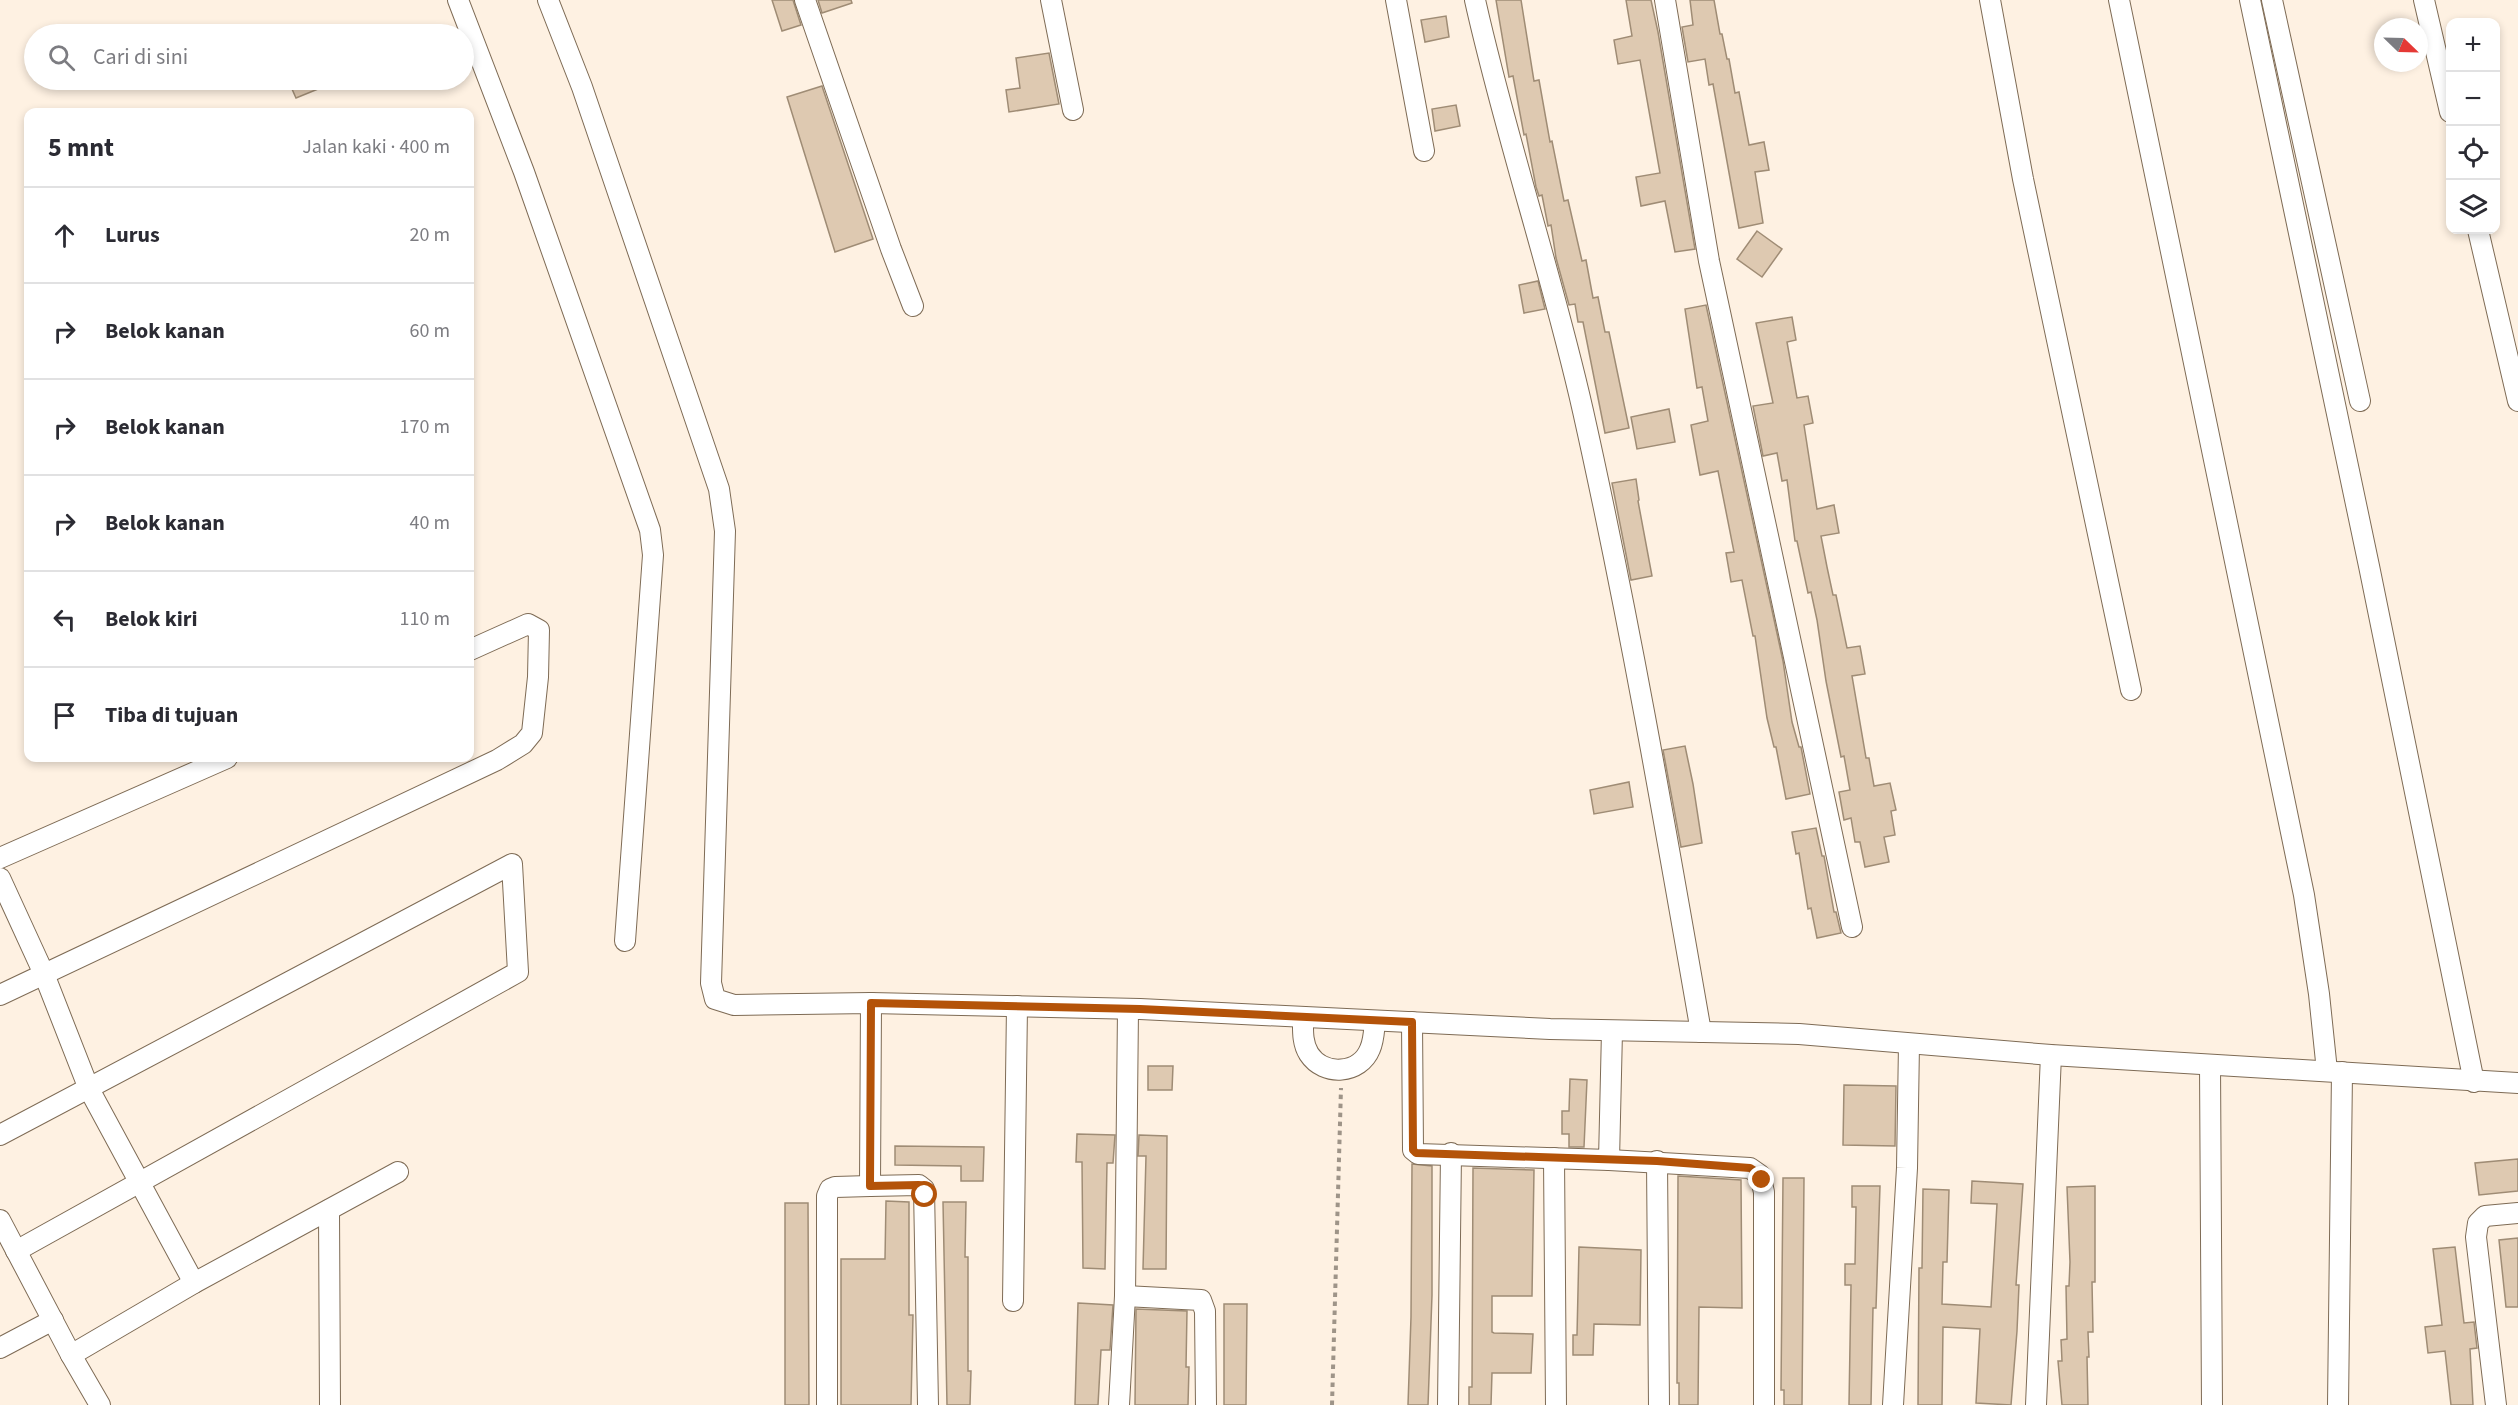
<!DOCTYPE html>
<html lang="id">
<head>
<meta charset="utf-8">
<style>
  body { margin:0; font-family:"Source Sans 3",sans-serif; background:#f7f7f7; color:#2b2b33 }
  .controls { position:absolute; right:18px; top:18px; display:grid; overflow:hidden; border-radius:12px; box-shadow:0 3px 9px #0003 }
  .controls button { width:54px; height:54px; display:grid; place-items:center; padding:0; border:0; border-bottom:2px solid #e1e1e2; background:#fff; color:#2b2b33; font:30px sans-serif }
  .compass { position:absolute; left:2374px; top:18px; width:54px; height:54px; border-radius:50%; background:#fff; box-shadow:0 3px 9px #0003; rotate:113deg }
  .stop { position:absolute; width:18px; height:18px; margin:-14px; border:4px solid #b45309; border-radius:50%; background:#fff }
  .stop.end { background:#b45309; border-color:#fff; box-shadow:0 2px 6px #0008 }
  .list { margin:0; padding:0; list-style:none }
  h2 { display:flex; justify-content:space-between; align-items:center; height:78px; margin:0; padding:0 24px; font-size:26px }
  h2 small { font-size:20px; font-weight:400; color:#7c7c81 }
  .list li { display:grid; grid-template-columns:39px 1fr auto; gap:18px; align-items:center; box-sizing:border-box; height:96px; padding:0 24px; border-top:2px solid #e1e1e2 }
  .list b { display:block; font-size:22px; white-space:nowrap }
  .list em { font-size:20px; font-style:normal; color:#7c7c81 }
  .icon { flex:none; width:33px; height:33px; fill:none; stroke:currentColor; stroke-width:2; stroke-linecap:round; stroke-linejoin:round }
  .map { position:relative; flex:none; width:2518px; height:1405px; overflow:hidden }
  .search { position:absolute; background:#fff; box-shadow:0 3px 9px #0003; left:24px; top:24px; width:450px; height:66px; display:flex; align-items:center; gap:15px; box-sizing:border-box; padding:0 21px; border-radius:33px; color:#7c7c81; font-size:22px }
  .panel { position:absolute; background:#fff; box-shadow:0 3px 9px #0003; left:24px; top:108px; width:450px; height:654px; border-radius:12px }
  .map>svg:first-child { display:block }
  .building { fill:#dec9b1; stroke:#9f8c75; stroke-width:1.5 }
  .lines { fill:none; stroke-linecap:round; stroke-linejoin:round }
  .minor-casing { stroke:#7e6b55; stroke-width:22 }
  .path { stroke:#9e9488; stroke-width:4; stroke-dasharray:4.5 4.5; stroke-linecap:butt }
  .minor { stroke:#fff; stroke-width:20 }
  .route { stroke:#b45309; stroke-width:8 }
</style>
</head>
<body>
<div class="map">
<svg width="2518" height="1405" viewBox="0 0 2518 1405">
  <rect width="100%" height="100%" fill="#fef1e2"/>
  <g class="building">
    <path d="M772 0H793L801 25 782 31Z"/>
    <path d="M818 0H851L852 3 822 13Z"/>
    <path d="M1496 0H1521L1534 81 1539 80 1550 142 1552 141 1564 201 1568 200 1582 261 1586 260 1593 298 1598 297 1605 332H1609L1629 428 1605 433 1583 322H1578L1575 304 1569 305 1556 258 1551 225 1548 226 1542 195 1539 196 1536 187 1526 134 1524 135 1513 76 1509 77Z"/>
    <path d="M1626 0H1651L1658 32 1695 249 1675 252 1665 201 1641 206 1636 177 1660 173 1640 60 1618 64 1614 40 1632 36Z"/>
    <path d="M1690 0H1714L1720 34H1722L1727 59H1729L1735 93 1739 92 1749 145 1764 142 1769 170 1755 172 1763 223 1739 228 1713 84 1709 85 1705 59 1688 62 1682 27 1693 25Z"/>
    <path d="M1446 16 1449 37 1425 42 1421 20Z"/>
    <path d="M1049 53 1059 104 1009 112 1006 90 1020 88 1016 58Z"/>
    <path d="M288 80H340L296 98Z"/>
    <path d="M822 86 873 239 835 252 787 97Z"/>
    <path d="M1456 105 1460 126 1435 131 1432 109Z"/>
    <path d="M1757 231 1782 249 1762 277 1737 259Z"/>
    <path d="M1538 281 1545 309 1524 313 1519 285Z"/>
    <path d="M1706 305 1783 661 1792 722 1799 747H1801L1810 794 1786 799 1776 747H1774L1767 718 1755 636H1753L1742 580 1731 582 1726 553 1734 552 1718 471 1700 475 1691 425 1708 421 1702 387 1697 388 1685 309Z"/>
    <path d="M1792 317 1796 340 1787 342 1797 398 1808 396 1813 423 1804 425 1817 509 1834 505 1839 533 1821 536 1827 567 1833 595H1836L1847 648 1860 646 1865 674 1852 676 1866 758H1869L1874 786 1890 783 1896 810 1891 811 1895 835 1884 837 1889 862 1865 867 1860 842H1855L1851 818 1844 820 1839 792 1850 790 1844 756 1841 757 1826 681 1817 620 1811 592 1808 593 1797 541H1795L1787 480 1782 481 1777 453 1763 456 1753 406 1773 403 1756 323Z"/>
    <path d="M1669 409 1675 442 1637 449 1631 417Z"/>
    <path d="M1636 479 1639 500 1638 501 1652 576 1631 580 1612 483Z"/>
    <path d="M1685 746 1693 784 1702 843 1681 847 1663 750Z"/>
    <path d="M1629 782 1633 807 1594 814 1590 790Z"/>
    <path d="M1816 828 1822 856H1824L1834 912H1836L1841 933 1817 938 1811 908 1808 909 1799 853 1796 854 1792 832Z"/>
    <path d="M1148 1066H1173L1172 1090H1148Z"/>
    <path d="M1570 1079 1587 1080 1584 1147H1569V1134H1562V1111H1569Z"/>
    <path d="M1844 1085 1896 1086 1895 1146 1843 1145Z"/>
    <path d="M1077 1134 1115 1135 1113 1163H1107L1105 1269 1083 1268 1082 1162H1076Z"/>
    <path d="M1139 1135 1167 1136 1166 1269H1143L1146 1156H1138Z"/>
    <path d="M895 1146 984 1147 983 1181H961V1166L895 1165Z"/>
    <path d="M2518 1159V1191L2479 1195 2475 1163Z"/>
    <path d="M1412 1164 1432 1166V1295L1428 1405H1408L1411 1317Z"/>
    <path d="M1473 1168 1534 1170 1532 1296H1492V1332L1494 1333 1533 1334 1531 1373H1492L1491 1405H1469V1387H1472Z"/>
    <path d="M1678 1176 1741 1180 1742 1308 1699 1307 1698 1405H1679V1383H1677Z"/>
    <path d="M1783 1178H1804L1802 1405H1784V1390H1781Z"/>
    <path d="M1972 1181 2023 1184 2016 1285H2019L2017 1331 2011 1405 1976 1403 1980 1329 1943 1327 1942 1405H1918L1919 1268H1922L1923 1189 1949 1190 1947 1262H1943L1942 1304 1991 1307 1997 1204 1971 1203Z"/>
    <path d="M1852 1186H1880L1876 1308H1873L1871 1405H1849L1851 1285H1845V1264H1855L1856 1207H1852Z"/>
    <path d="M2095 1186V1282H2092L2093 1332H2088L2089 1357H2087L2088 1405H2062L2058 1361H2062L2061 1340 2067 1339 2066 1286H2069L2070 1262 2067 1187Z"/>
    <path d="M886 1201 909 1202V1315H913L911 1405H841V1259H885Z"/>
    <path d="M943 1202H966L965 1257H968V1371H971L970 1405H947Z"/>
    <path d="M785 1203H808L809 1405H785Z"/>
    <path d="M2518 1238V1307H2506L2499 1240Z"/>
    <path d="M1579 1247 1641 1250 1640 1325 1594 1324 1593 1355H1573V1335H1577Z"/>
    <path d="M2455 1247 2464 1323 2474 1322 2477 1348 2470 1349 2473 1405H2451L2445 1351 2428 1353 2425 1327 2442 1325 2433 1249Z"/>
    <path d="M1078 1303 1113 1305 1110 1350H1101L1098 1405H1075Z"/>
    <path d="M1224 1304H1247L1246 1405H1224Z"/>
    <path d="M1136 1309 1187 1311 1186 1367H1189L1188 1405H1135Z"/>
  </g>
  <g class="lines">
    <g class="minor-casing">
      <g id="minor">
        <path d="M458 0 524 172 650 530 653 555 625 941"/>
        <path d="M548 0 582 87 719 489 725 531 711 983 715 999 734 1005 871 1003 1140 1009 1550 1029 1799 1034 2051 1055 2518 1083"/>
        <path d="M805 0 891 249 913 306"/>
        <path d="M1051 0 1073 110"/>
        <path d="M1396 0 1424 151"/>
        <path d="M1475 0C1506 139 1552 273 1583 411 1629 617 1665 825 1701 1032"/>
        <path d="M1665 0 1709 261 1852 927"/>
        <path d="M1990 0 2023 179 2131 690"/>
        <path d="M2119 0 2304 895 2319 994 2327 1071"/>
        <path d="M2250 0 2369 566 2474 1082"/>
        <path d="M2272 0 2360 401"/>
        <path d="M2424 0 2450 112"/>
        <path d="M2478 230 2518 401"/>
        <path d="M0 858 227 758"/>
        <path d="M0 878 44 974 89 1089 194 1283"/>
        <path d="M0 995 497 760 523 744 532 733 538 677 539 630 528 624 470 650"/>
        <path d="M871 1003 870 1186 919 1185 924 1189 928 1405"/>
        <path d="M1303 1017C1303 1030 1302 1043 1309 1054 1324 1077 1360 1074 1370 1049 1374 1040 1374 1030 1375 1021"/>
        <path d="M1412 1022 1413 1150 1418 1154 1609 1160 1612 1031"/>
        <path d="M2210 1065 2212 1405"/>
        <path d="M0 1135 512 864 518 972 16 1251"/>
        <path d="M1554 1158 1556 1405"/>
        <path d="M1609 1160 1750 1168 1760 1175 1764 1192V1405"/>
        <path d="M1657 1161 1659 1405"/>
        <path d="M329 1210 330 1405"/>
        <path d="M0 1220 71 1355 100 1405"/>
        <path d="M1125 1296 1201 1300 1205 1311 1206 1405"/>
        <path d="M1013 1301 1017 1006"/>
        <path d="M0 1348 53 1320"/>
        <path d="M71 1355 194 1283 398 1172"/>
        <path d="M827 1405V1196L830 1189 835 1187 870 1186"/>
        <path d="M1119 1405 1125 1296 1128 1009"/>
        <path d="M1448 1405 1451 1153"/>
        <path d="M1893 1405 1907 1168 1909 1044"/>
        <path d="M2036 1405 2051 1055"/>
        <path d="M2338 1405 2342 1072"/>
        <path d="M2496 1405 2476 1237 2478 1223 2485 1216 2518 1213"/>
      </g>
    </g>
    <path class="path" d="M1332 1405 1341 1088"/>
    <use href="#minor" class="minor"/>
  </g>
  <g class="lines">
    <path class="route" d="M925 1195 924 1187 919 1185 870 1186 871 1003 1140 1009 1412 1022 1413 1150 1416 1153 1657 1161 1750 1168 1758 1173 1762 1180"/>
  </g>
</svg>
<div class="controls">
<button>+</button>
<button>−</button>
<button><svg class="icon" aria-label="locate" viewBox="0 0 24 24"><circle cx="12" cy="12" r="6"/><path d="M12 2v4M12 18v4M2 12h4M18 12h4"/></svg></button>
<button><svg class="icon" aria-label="layers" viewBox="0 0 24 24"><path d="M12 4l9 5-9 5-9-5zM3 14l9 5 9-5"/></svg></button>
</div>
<svg class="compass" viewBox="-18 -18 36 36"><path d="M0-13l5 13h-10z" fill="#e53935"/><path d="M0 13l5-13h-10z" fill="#7c7c81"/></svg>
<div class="stop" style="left:925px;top:1195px"></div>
<div class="stop end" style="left:1762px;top:1180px"></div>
<div class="search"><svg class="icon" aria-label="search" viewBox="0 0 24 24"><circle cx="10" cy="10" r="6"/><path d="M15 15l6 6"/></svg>Cari di sini</div>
<section class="panel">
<h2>5 mnt<small>Jalan kaki · 400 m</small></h2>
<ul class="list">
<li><svg class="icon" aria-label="ahead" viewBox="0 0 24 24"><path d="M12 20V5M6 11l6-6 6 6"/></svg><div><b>Lurus</b></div><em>20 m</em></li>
<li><svg class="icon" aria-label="right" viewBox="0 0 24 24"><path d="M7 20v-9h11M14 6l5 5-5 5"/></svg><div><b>Belok kanan</b></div><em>60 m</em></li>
<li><svg class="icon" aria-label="right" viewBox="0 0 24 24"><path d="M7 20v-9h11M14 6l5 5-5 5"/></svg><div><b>Belok kanan</b></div><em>170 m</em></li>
<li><svg class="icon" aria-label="right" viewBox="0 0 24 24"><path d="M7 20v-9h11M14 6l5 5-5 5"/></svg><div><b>Belok kanan</b></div><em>40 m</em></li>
<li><svg class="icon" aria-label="left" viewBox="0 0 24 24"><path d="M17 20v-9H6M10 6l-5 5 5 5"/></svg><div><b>Belok kiri</b></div><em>110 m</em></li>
<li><svg class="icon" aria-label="arrive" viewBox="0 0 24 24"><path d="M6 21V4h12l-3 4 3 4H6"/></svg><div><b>Tiba di tujuan</b></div></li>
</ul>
</section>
</div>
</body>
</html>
